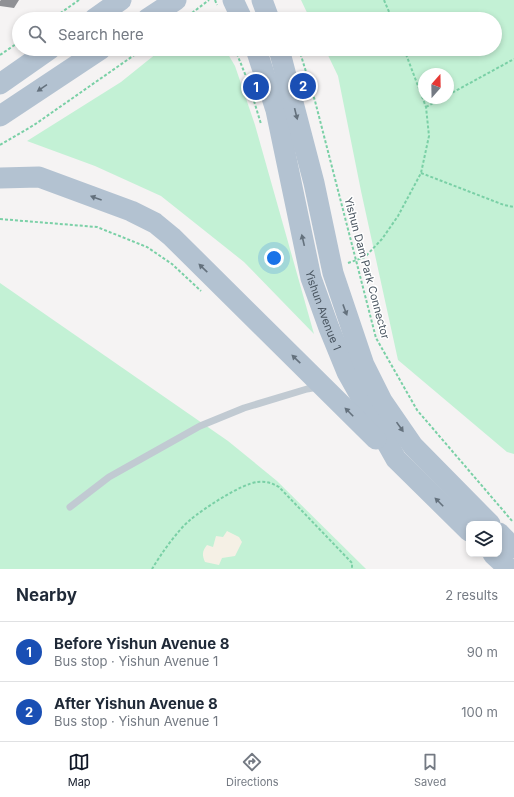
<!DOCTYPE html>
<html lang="en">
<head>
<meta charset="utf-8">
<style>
  body { margin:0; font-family:Inter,sans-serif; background:#f2f2f3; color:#1f2937 }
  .controls { position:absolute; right:12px; bottom:12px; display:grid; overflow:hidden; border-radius:8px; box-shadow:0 2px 6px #0003 }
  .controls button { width:36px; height:36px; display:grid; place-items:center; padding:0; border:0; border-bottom:1px solid #e0e1e3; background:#fff; color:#1f2937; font:20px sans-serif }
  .compass { position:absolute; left:418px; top:68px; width:36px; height:36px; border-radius:50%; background:#fff; box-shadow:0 2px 6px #0003; rotate:20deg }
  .you { position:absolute; left:274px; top:258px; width:14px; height:14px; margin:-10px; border:3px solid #fff; border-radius:50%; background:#1a73e8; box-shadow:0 0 0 6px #1a73e833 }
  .badge { display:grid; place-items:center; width:26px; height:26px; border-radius:50%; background:#111827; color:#fff; font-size:13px; font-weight:700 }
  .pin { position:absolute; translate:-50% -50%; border:2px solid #fff; box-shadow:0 1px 4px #0006 }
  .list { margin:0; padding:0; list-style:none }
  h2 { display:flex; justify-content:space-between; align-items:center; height:52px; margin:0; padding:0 16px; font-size:17px }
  h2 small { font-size:13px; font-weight:400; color:#747a83 }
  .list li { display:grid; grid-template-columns:26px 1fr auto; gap:12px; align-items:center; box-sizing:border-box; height:60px; padding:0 16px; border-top:1px solid #e0e1e3 }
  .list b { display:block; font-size:15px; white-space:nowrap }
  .list p { margin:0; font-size:13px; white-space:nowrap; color:#747a83 }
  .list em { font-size:13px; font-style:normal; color:#747a83 }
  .icon { flex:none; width:22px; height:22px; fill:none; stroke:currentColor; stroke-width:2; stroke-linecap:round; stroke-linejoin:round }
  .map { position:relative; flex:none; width:514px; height:569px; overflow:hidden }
  .search { position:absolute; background:#fff; box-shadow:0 2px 6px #0003; left:12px; right:12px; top:12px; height:44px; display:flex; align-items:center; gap:10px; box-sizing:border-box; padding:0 14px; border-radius:22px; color:#747a83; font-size:15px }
  .sheet { height:172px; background:#fff }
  nav { display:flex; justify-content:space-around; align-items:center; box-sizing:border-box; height:56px; border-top:1px solid #e0e1e3; background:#fff; font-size:11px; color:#747a83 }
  nav a { display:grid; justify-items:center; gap:2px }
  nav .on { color:#111827 }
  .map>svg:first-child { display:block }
  .green { fill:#c3f1d5; fill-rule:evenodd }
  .sand { fill:#f5f0e5 }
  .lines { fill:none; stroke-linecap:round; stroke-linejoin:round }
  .path { stroke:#7ad0a6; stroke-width:2; stroke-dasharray:3 2; stroke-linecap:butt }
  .lane { stroke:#c1cad2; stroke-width:7 }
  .primary { stroke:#b3c2d1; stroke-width:21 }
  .shaded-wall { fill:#909195 }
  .oneway { fill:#64717d }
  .labels { text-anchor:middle; stroke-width:3; stroke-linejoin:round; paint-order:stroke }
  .street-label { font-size:11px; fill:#4a5661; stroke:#fff }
</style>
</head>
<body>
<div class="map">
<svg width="514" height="569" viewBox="0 0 514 569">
  <rect width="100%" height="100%" fill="#f5f3f3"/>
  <g class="green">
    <path d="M301 0H514V454L507 452 398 360 361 191 338 76 325 49H495V19H310ZM424 74H448V98H424Z"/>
    <path d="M162 49H225L235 66 255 125 314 334 244 262 161 196 95 166 27 141 121 82Z"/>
    <path d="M0 283 228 441 277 481 366 569H0Z"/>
  </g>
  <path class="sand" d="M227 531 239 537 242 542 235 556 222 558 219 565 205 562C202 555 202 551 207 545L213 547 216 536 223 537Z"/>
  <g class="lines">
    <g class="path">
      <path d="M215 0 217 5"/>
      <path d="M384 0 392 19"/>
      <path d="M285 13 288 19"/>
      <path d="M52 19 79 0"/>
      <path d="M184 19 209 0"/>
      <path d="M235 49 249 84"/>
      <path d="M299 49 315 101 376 338 417 410 513 522"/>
      <path d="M0 55 19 42"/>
      <path d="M448 95 514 59"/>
      <path d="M254 101 261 124"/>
      <path d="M426 107 442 98"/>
      <path d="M0 145 34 125 143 49"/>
      <path d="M421 173 504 205 514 207"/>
      <path d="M0 219 97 227 147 247 172 264 201 291"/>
      <path d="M348 263 365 257 382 239 398 216 421 173 429 136 426 107 404 49"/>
      <path d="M152 569C161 554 177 531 190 520 203 509 242 483 258 482 266 481 272 483 279 487L352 563V569"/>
    </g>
    <path class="lane" d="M70 507 109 477 200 426 244 408 307 389 318 387"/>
    <g class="primary">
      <path d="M233 0 242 19"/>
      <path d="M262 0 269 19"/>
      <path d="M94 19 121 0"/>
      <path d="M147 19 176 0"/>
      <path id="s1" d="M256 49 276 110 311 278 329 328 347 372 396 459 469 531"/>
      <path d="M279 49 314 183 333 273 364 365 382 401 413 446 490 524"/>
      <path d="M0 84 50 49"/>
      <path d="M0 116 101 49"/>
      <path d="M0 178 39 177 131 211 155 223 172 237 376 439"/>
      <path d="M499 533 514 548"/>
      <path d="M493 554 509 569"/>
    </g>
  </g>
  <path class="shaded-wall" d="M1 0H19L14 8 0 6V1Z"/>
  <defs><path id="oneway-solid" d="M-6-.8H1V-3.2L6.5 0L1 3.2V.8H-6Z"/></defs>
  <g class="oneway">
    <use href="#oneway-solid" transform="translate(42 88) rotate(146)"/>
    <use href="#oneway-solid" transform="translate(296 114) rotate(76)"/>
    <use href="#oneway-solid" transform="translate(96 198) rotate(-160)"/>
    <use href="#oneway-solid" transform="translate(303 240) rotate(-103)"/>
    <use href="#oneway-solid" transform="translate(203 268) rotate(-136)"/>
    <use href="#oneway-solid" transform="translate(345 310) rotate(70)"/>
    <use href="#oneway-solid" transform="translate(296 359) rotate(-136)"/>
    <use href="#oneway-solid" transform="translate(349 412) rotate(-135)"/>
    <use href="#oneway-solid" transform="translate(400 427) rotate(55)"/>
    <use href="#oneway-solid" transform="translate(439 502) rotate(-135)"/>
  </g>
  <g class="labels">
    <g class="street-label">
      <text transform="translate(367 268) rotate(75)" y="4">Yishun Dam Park Connector</text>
      <text dy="4" stroke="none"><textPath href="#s1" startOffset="270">Yishun Avenue 1</textPath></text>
    </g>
  </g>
</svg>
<div class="controls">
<button><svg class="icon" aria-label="layers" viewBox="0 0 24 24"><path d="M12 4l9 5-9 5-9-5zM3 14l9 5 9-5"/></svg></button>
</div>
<svg class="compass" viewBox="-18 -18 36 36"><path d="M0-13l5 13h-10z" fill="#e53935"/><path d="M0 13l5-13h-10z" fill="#747a83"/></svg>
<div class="you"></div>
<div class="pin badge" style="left:256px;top:87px;background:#1a4fb4">1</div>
<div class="pin badge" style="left:303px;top:86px;background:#1a4fb4">2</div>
<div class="search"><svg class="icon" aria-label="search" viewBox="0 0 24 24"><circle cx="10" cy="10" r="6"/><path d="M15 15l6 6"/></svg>Search here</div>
</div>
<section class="sheet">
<h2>Nearby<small>2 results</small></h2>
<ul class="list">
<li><span class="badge" style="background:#1a4fb4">1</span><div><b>Before Yishun Avenue 8</b><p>Bus stop · Yishun Avenue 1</p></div><em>90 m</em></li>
<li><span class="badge" style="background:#1a4fb4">2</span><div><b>After Yishun Avenue 8</b><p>Bus stop · Yishun Avenue 1</p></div><em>100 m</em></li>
</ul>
</section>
<nav>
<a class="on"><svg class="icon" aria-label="map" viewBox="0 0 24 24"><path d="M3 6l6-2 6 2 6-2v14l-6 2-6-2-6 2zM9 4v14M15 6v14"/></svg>Map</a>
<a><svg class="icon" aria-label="directions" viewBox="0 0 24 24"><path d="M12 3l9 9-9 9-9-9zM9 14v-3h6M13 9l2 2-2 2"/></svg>Directions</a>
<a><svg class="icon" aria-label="saved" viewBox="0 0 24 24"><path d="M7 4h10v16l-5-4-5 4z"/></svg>Saved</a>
</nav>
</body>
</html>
